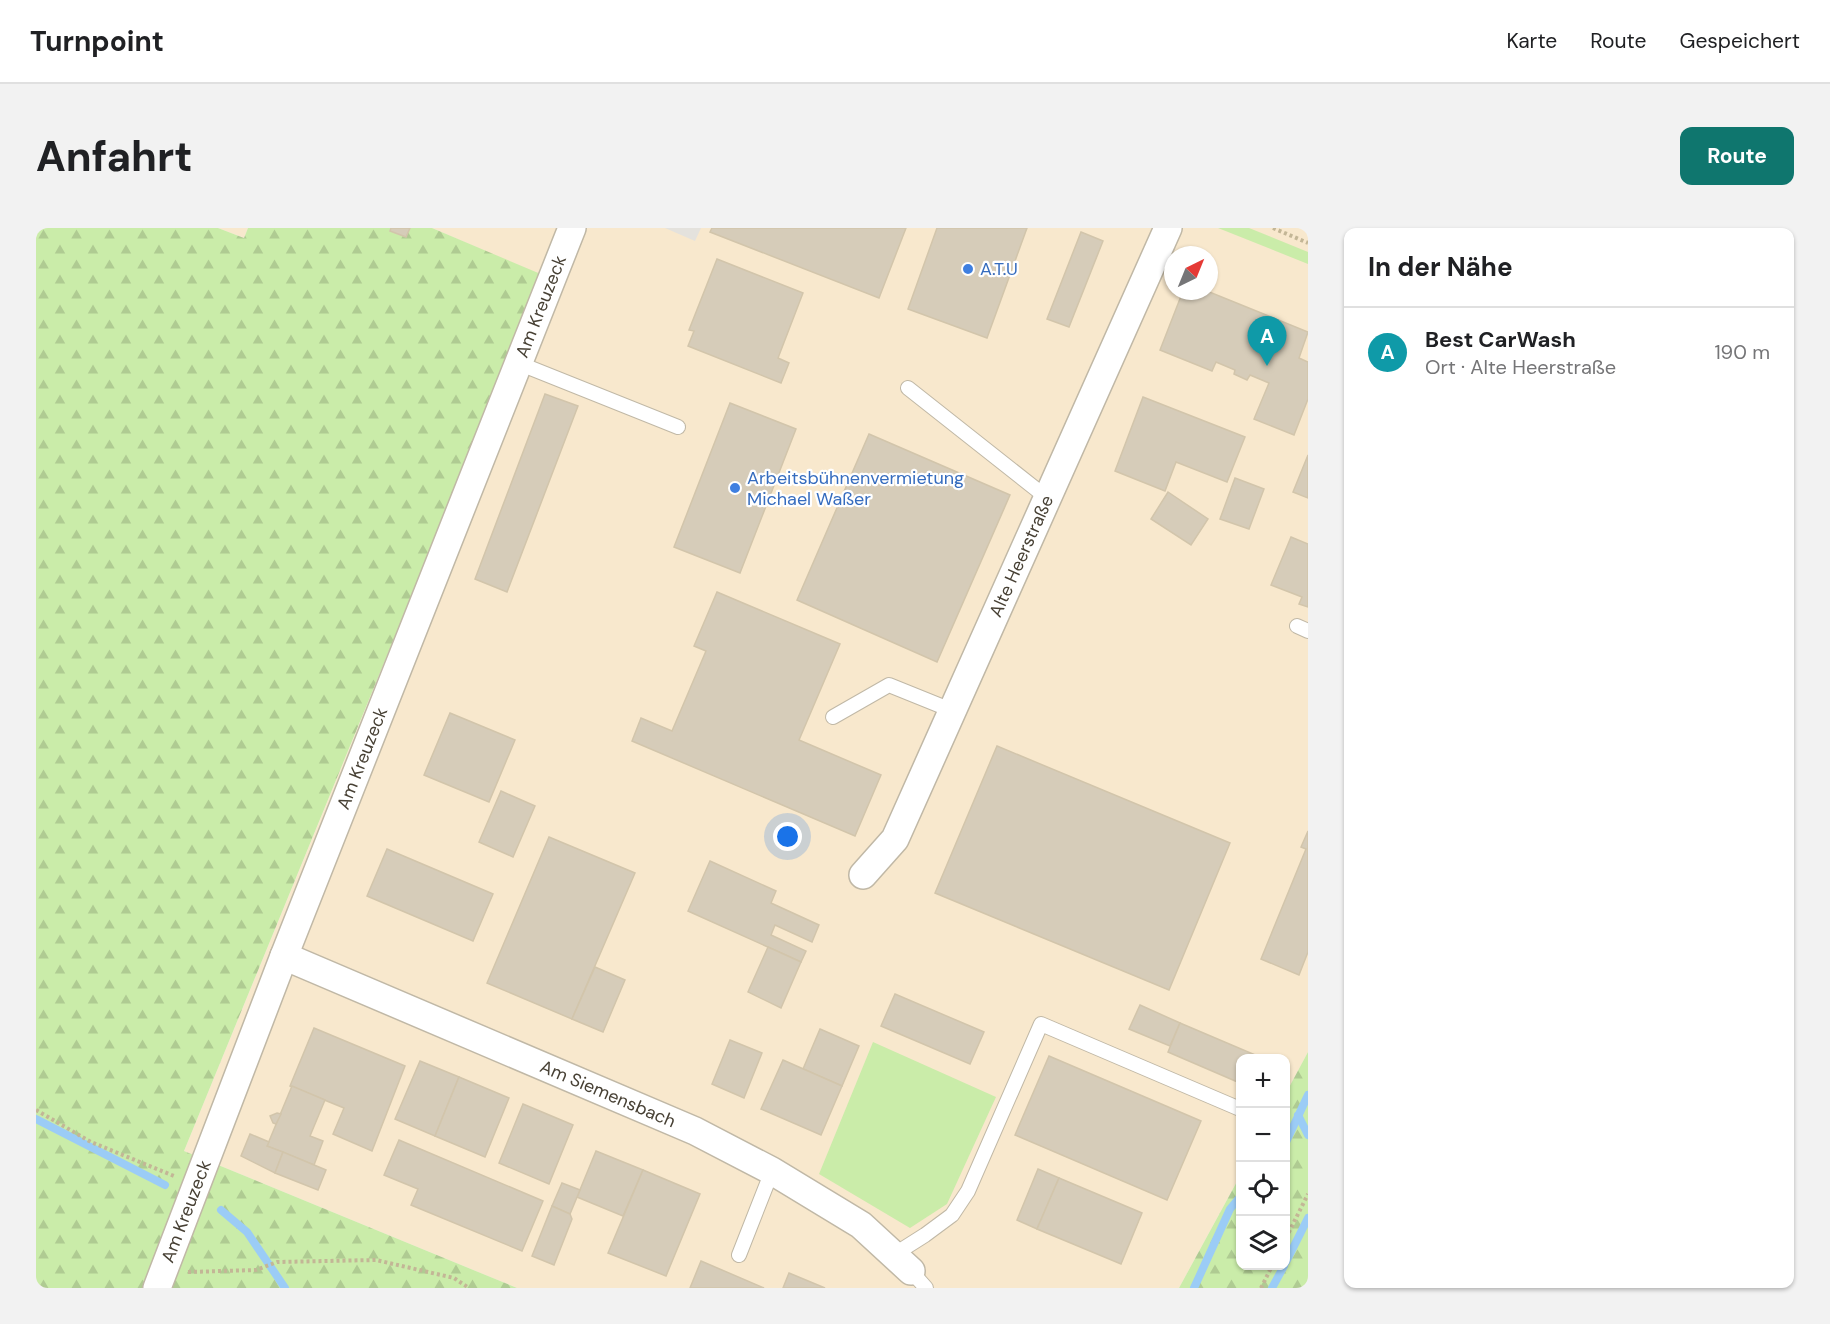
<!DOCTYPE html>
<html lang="de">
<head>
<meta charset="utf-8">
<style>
  body { margin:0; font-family:"DM Sans",sans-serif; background:#f2f2f2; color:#202124 }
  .controls { position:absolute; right:18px; bottom:18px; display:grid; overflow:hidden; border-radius:12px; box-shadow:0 2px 4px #0004 }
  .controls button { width:54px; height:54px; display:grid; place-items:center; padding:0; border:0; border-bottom:2px solid #e0e0e0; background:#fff; color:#202124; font:30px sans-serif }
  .compass { position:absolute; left:1128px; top:18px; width:54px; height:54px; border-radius:50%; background:#fff; box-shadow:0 2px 4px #0004; rotate:43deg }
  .you { position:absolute; left:752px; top:609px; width:21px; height:21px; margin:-15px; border:4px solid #fff; border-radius:50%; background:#1a73e8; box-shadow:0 0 0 9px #1a73e833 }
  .badge { display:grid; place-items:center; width:39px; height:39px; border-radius:50%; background:#0f766e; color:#fff; font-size:20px; font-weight:700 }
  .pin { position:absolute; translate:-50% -50px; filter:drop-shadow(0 2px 3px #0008) }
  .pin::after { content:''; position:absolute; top:32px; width:21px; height:18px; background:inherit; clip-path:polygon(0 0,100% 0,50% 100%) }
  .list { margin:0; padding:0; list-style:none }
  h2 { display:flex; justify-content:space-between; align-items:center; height:78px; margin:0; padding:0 24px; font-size:26px }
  h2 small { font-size:20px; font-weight:400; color:#757577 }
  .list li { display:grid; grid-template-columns:39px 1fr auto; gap:18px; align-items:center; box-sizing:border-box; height:90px; padding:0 24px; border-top:2px solid #e0e0e0 }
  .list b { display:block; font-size:22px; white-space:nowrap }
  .list p { margin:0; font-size:20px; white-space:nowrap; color:#757577 }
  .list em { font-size:20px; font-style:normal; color:#757577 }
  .icon { flex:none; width:33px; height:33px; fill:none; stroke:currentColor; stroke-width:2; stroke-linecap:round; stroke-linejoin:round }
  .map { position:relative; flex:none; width:1272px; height:1060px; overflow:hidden; border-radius:12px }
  header { display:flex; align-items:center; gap:36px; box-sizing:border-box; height:84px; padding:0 30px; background:#fff; border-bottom:2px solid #e0e0e0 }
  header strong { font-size:28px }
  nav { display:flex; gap:33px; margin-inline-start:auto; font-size:21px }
  .intro { display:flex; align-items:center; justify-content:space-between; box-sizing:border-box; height:144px; padding:0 36px }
  h1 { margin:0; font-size:42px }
  .button { padding:15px 27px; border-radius:12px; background:#0f766e; color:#fff; font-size:21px; font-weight:700 }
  main { display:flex; gap:36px; padding:0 36px }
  aside { flex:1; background:#fff; border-radius:12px; box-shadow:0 2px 4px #0004 }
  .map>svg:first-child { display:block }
  .commercial { fill:#f8e8cd; fill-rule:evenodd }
  .green { fill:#caeca9 }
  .forest { fill:url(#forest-firs) }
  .parking { fill:#e4e2dd }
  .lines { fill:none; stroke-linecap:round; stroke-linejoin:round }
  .stream { stroke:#9bccf6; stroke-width:8 }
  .building { fill:#d6ccb9; stroke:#d2c5ab; stroke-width:1.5 }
  .service-casing { stroke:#c0b8a6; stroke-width:16 }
  .minor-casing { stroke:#c0b8a6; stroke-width:30 }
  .path { stroke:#c3b696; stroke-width:4; stroke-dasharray:3 3; stroke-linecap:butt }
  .service { stroke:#fff; stroke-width:14 }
  .minor { stroke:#fff; stroke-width:27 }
  .shop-dot { fill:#3f7fe0; stroke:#fff; stroke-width:2 }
  .labels { text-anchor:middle; stroke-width:4.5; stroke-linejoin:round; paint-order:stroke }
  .shop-label { font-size:18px; fill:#366cbe; stroke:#fff; text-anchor:start }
  .street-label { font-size:18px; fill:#474034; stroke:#fff }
</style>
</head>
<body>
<header>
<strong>Turnpoint</strong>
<nav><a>Karte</a><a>Route</a><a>Gespeichert</a></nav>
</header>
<div class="intro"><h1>Anfahrt</h1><a class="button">Route</a></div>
<main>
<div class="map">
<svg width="1272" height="1060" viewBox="0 0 1272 1060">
  <defs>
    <pattern id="forest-firs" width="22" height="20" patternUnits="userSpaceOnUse" patternTransform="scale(1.5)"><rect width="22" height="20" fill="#caeca9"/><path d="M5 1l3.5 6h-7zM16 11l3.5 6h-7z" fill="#afcb92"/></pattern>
  </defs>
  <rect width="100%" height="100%" fill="#f4f0e4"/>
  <g class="commercial">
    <path d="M182 0H212L208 10Z"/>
    <path d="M396 0H1272V824L1250 865V830H1204V948L1143 1060H481L148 923 507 48ZM1137 27H1173V63H1137Z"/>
  </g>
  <g class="green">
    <path d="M1182 0H1213L1272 24V36Z"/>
    <path d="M837 814 960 869 911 976 874 1000 783 946Z"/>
  </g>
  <g class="forest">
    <path d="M0 0H182L208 10 212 0H396L507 47 148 923 481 1060H0Z"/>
    <path d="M1272 824V1060H1143L1204 948V1038H1250V865Z"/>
  </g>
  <path class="parking" d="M629 0H665L659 13Z"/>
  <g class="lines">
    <g class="stream">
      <path d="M1262 887 1272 907"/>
      <path d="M0 891 129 957"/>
      <path d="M1250 914 1272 867"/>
      <path d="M185 982 211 1004 249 1060"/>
      <path d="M1250 1034 1272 990"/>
      <path d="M1158 1060 1194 981 1204 969"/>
      <path d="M1236 1060 1248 1038"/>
    </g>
  </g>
  <g class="building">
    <path d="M355 0H374L370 9 354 3Z"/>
    <path d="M676 0H870L843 70 674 4Z"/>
    <path d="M901 0H991L951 110 872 81Z"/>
    <path d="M1045 4 1067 13 1033 99 1011 91Z"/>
    <path d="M681 31 767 65 742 130 753 135 745 155 652 118 658 103 653 102Z"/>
    <path d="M1147 63H1171L1272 104 1263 130 1272 134V171L1258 207 1218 191 1233 155 1214 147 1211 152 1198 146 1199 142 1180 134 1176 143 1124 122Z"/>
    <path d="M509 166 542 178 471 364 439 351Z"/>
    <path d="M1107 169 1209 209 1191 254 1140 234 1129 263 1079 243Z"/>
    <path d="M694 175 760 201 704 345 638 319Z"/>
    <path d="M833 206 974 267 901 434 761 372Z"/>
    <path d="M1272 227V270L1257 264Z"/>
    <path d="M1199 250 1228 261 1213 301 1184 291Z"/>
    <path d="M1132 264 1172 291 1155 317 1115 291Z"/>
    <path d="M1255 309 1272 316V379L1263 376 1266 369 1235 357Z"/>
    <path d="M681 364 804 416 763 512 845 547 819 608 596 513 605 490 636 503 670 423 658 418Z"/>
    <path d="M414 485 479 512 453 574 388 547Z"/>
    <path d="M961 518 1194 615 1133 762 899 665Z"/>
    <path d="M465 563 499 578 477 629 443 614Z"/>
    <path d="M1272 603V724L1263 747 1225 731 1270 621 1265 619Z"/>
    <path d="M513 609 599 645 536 791 451 755Z"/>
    <path d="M351 621 457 666 437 713 331 668Z"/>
    <path d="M674 633 740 663 735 675 783 697 776 714 739 697 735 707 770 723 765 734 652 683Z"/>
    <path d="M732 719 765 734 745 780 712 764Z"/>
    <path d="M559 739 589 752 567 804 536 791Z"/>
    <path d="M859 766 948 804 934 836 845 798Z"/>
    <path d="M1104 777 1144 795 1134 818 1093 801Z"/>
    <path d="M1144 795 1224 829 1223 830H1204V855L1132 824Z"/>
    <path d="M278 800 369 838 336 923 297 906 308 880 254 858Z"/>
    <path d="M784 801 823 818 806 858 767 841Z"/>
    <path d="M694 812 726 825 708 870 676 856Z"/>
    <path d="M1013 828 1165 893 1131 972 979 907Z"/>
    <path d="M747 832 806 858 785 907 725 881Z"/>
    <path d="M384 833 423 849 399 908 359 891Z"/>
    <path d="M423 849 473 870 449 929 399 908Z"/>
    <path d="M256 858 289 872 274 908 287 913 278 937 231 918Z"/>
    <path d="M487 876 537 897 513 956 463 935Z"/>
    <path d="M241 885 245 886 240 896 237 895 234 888Z"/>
    <path d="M214 906 233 914 231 918 247 924 239 945 205 928Z"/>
    <path d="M363 912 507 973 486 1023 375 977 382 961 348 947Z"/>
    <path d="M560 923 607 942 587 988 541 969Z"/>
    <path d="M247 924 290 942 282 962 239 945Z"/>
    <path d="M1002 941 1023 950 1001 1001 981 992Z"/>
    <path d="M607 942 664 966 630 1048 572 1025Z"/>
    <path d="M1023 950 1106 985 1085 1036 1001 1001Z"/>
    <path d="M526 955 544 962 534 986 516 978Z"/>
    <path d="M516 978 534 986 536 991 518 1037 496 1028Z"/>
    <path d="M665 1033 728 1060H654Z"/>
    <path d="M753 1045 789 1060H747Z"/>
  </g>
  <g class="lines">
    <g class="service-casing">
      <g id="service">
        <path d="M482 135 642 199"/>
        <path d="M872 160 1010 269"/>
        <path d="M1261 398 1272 403"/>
        <path d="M797 489 853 457 915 482"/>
        <path d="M859 1026 889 1007 916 987 932 963 1005 796 1204 881"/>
        <path d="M703 1027 736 943"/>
        <path d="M875 1043 890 1060"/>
      </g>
    </g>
    <g class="minor-casing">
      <g id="minor">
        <path id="s1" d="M827 647 859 611 1132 0"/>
        <path id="s2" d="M248 728 659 903 736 943 825 997 875 1043"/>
        <path id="s3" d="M121 1060 248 728 536 0"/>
      </g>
    </g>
    <g class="path">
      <path d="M1237 0 1272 15"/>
      <path d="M0 882 55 914 138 948"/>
      <path d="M1250 1010 1272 966"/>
      <path d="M152 1044 220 1042 241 1034 340 1032 418 1050 433 1060"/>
      <path d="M1225 1060 1236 1038"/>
    </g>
    <use href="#service" class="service"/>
    <use href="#minor" class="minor"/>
  </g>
  <g class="shop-dot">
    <circle cx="932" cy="41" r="6"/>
    <circle cx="699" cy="260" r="6"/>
  </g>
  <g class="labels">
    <g class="shop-label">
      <text x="944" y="47">A.T.U</text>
      <text x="711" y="256">Arbeitsbühnenvermietung<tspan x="711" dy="21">Michael Waßer</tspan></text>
    </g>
    <g class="street-label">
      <text dy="6" stroke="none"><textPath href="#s3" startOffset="1054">Am Kreuzeck</textPath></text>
      <text dy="6" stroke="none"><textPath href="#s1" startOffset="358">Alte Heerstraße</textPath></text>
      <text dy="6" stroke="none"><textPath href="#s3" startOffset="568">Am Kreuzeck</textPath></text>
      <text dy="6" stroke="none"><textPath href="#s2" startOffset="352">Am Siemensbach</textPath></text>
      <text dy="6" stroke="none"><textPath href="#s3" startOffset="82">Am Kreuzeck</textPath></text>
    </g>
  </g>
</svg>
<div class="controls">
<button>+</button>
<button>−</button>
<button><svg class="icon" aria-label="locate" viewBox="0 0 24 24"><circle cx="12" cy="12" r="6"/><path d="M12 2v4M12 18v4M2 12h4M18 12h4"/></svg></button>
<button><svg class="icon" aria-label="layers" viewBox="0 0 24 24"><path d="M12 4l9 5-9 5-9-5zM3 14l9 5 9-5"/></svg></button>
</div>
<svg class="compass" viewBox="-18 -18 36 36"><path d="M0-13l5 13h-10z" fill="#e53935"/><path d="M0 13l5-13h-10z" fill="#757577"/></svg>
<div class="you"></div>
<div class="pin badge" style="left:1231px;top:138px;background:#0f9aa8">A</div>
</div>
<aside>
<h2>In der Nähe<small></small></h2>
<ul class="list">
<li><span class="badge" style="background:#0f9aa8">A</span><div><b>Best CarWash</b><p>Ort · Alte Heerstraße</p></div><em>190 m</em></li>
</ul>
</aside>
</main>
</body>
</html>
